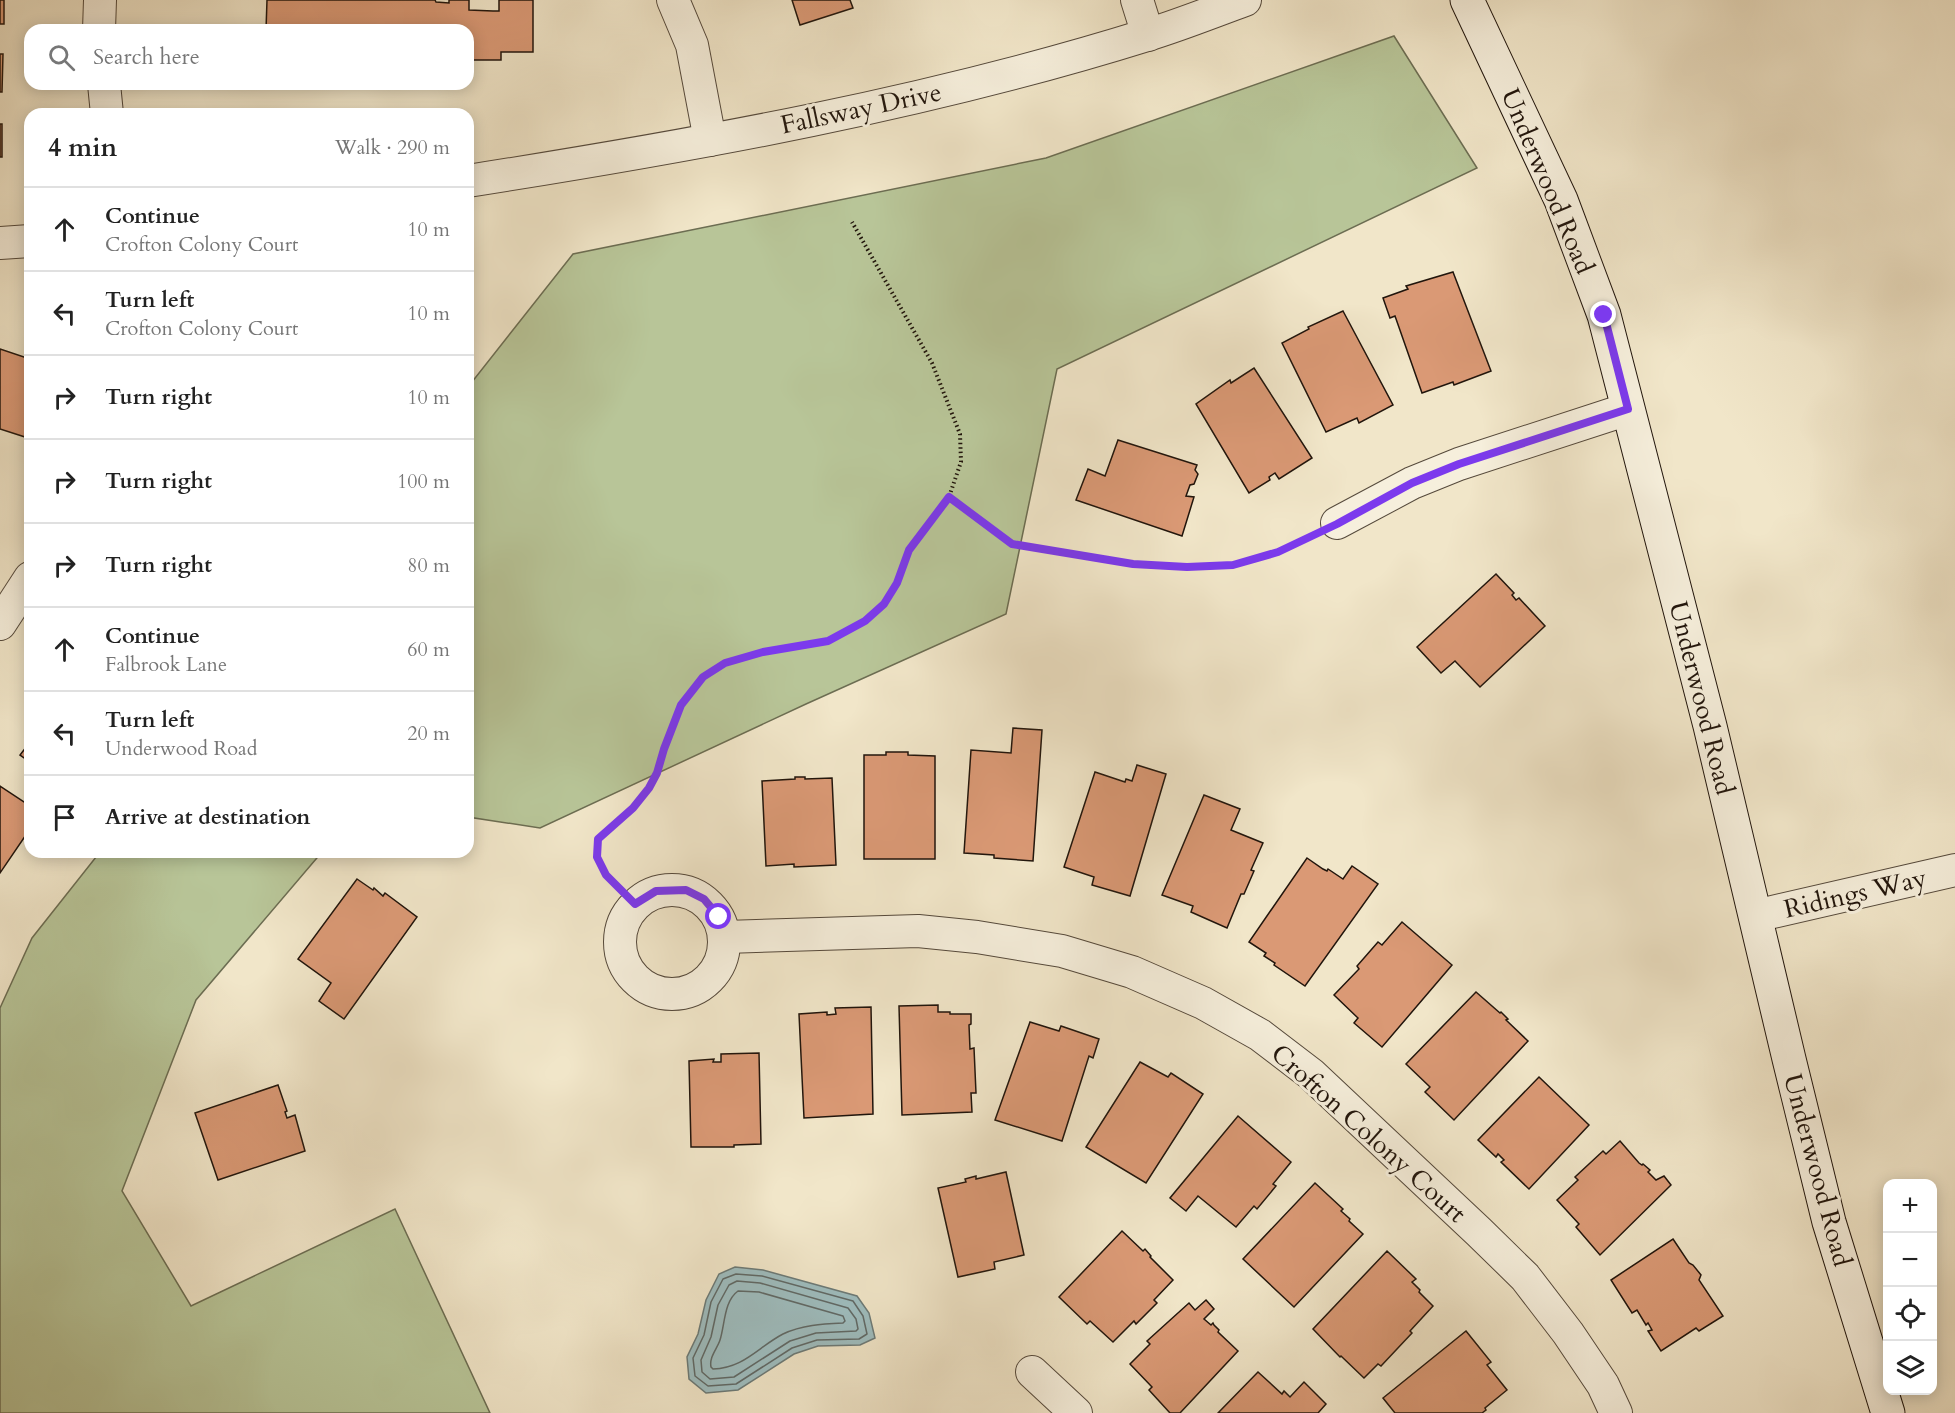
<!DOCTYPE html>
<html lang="en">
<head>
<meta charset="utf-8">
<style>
  body { margin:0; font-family:Cardo,serif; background:#f2f2f2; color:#222 }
  .controls { position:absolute; right:18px; bottom:18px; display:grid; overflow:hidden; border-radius:12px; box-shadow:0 3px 15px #0003 }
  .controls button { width:54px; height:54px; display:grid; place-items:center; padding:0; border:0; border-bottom:2px solid #e0e0e0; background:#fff; color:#222; font:30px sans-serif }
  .stop { position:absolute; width:18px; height:18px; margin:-14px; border:4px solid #7c3aed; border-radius:50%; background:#fff }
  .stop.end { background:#7c3aed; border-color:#fff; box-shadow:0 2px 6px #0008 }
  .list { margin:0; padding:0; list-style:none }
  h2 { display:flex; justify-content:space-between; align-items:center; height:78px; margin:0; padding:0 24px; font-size:26px }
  h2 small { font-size:20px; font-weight:400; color:#767676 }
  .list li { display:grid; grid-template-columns:39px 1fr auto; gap:18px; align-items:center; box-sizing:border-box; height:84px; padding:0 24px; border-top:2px solid #e0e0e0 }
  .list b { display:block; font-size:22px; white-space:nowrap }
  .list p { margin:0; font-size:20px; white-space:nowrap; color:#767676 }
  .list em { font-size:20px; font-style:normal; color:#767676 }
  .icon { flex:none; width:33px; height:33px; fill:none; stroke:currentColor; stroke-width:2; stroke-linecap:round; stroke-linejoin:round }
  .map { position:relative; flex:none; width:1955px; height:1413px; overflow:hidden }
  .search { position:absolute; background:#fff; box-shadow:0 3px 15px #0003; left:24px; top:24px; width:450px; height:66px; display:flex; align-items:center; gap:15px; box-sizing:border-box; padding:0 21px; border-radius:18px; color:#767676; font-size:22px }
  .panel { position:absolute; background:#fff; box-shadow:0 3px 15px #0003; left:24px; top:108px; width:450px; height:750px; border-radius:18px }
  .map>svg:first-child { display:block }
  .green { fill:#b8c598; stroke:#6c6d52; stroke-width:1.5 }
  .water { fill:#9ebdbf; stroke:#6c7a77; stroke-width:1.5 }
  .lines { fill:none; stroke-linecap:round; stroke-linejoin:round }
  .shore { stroke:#606966; stroke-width:1.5 }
  .building { fill:#da9975; stroke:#21150c; stroke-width:1.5 }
  .street-casing { stroke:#55493b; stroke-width:34 }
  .secondary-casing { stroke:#21150c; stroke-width:35 }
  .path { stroke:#21150c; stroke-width:4; stroke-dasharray:1.5 3; stroke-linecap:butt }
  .street { stroke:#f6efdc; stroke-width:32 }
  .secondary { stroke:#f6efdc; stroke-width:33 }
  .route { stroke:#7c3aed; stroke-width:8 }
  .labels { text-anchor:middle; stroke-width:6; stroke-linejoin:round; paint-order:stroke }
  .street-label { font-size:26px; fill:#21150c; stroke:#f6efdc }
</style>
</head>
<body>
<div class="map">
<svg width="1955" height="1413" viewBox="0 0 1955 1413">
  <rect width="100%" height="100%" fill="#f1e6c9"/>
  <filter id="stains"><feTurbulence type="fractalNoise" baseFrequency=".00333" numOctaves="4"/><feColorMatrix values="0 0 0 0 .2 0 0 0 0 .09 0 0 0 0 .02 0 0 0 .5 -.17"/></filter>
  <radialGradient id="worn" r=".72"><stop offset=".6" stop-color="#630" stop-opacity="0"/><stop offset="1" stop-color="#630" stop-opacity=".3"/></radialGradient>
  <g class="green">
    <path d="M1394 36 1477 168 1057 369 1006 614 806 704 540 828 468 817V387L573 254 1046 158Z"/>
    <path d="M100 852H322L196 1000 122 1191 191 1306 395 1209 490 1413H0V1008L32 938Z"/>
  </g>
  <path class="water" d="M735 1267 763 1270 857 1296 869 1313 875 1338 860 1345 818 1346 794 1354 738 1390 706 1393 689 1379 687 1357 698 1334 706 1300 719 1274Z"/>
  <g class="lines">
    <g class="shore">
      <path d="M736 1274 762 1276 853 1301 863 1316 867 1334 859 1339 817 1340 792 1348 736 1384 708 1386 695 1376 693 1358 704 1335 711 1302 723 1279Z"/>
      <path d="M737 1281 760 1283 848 1308 856 1319 858 1329 856 1331 816 1333 790 1341 734 1377 710 1379 702 1372 701 1360 711 1337 718 1305 729 1285Z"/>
      <path d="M738 1291 759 1292 843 1316 845 1321 843 1323C822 1324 802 1325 783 1334 758 1347 744 1368 713 1369L711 1367C709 1357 717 1349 720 1340 725 1324 724 1301 738 1291Z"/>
    </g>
  </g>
  <g class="building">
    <rect x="0" y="0" width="4" height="24"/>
    <path d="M267 0H435L436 2 449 3V0H469V10L493 11H499V0H533V52H501V60H468V30H266Z"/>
    <path d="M792 0H850L853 8 800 25Z"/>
    <path d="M0 54H3L2 92H0Z"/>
    <rect x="0" y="124" width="2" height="33"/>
    <path d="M1453 272 1491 371 1454 385 1453 382 1422 393 1395 316 1390 318 1383 298 1408 289 1406 286Z"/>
    <path d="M1343 311 1393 405 1359 423 1357 418 1326 432 1282 343 1309 329 1308 327Z"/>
    <path d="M0 349 30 359V422L25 437 0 429Z"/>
    <path d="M1254 368 1312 458 1279 479 1275 473 1269 477 1270 480 1249 493 1196 404 1230 380 1231 383Z"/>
    <path d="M1118 440 1197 465 1195 470 1198 474 1194 484 1190 485 1186 496 1194 497 1182 536 1076 500 1088 469 1105 476Z"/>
    <path d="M1496 574 1514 593 1512 595 1516 600 1519 598 1545 626 1480 687 1455 661 1441 673 1417 647Z"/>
    <path d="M1013 728 1042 730 1033 861 994 858V855L964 853 971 750 1011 753Z"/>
    <path d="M30 742V762L20 755Z"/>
    <path d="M886 752H908V755L935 756V859H864V755H886Z"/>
    <path d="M1137 765 1166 774 1130 896 1092 885 1094 877 1064 867 1095 772 1125 782 1126 779 1132 781Z"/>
    <path d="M795 777H805V779L832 778 836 865 794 867V864L766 866 762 781 795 779Z"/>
    <path d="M0 786 30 806V829L0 873Z"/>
    <path d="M1204 795 1240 809 1231 830 1263 843 1251 870 1254 871 1244 894H1241L1227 928 1191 912 1193 906 1162 895Z"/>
    <path d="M1307 858 1323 869 1327 871 1328 869 1343 879 1352 866 1378 884 1305 986 1274 965 1275 963 1264 956 1266 953 1249 942Z"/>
    <path d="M357 879 373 890 374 888 383 896 385 893 417 917 344 1019 319 1001 331 983 298 959Z"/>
    <path d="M1402 922 1452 965 1382 1047 1354 1023 1358 1018 1334 995 1359 969 1357 966 1378 942 1382 945Z"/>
    <path d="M1476 992 1500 1013 1501 1012 1508 1019 1506 1020 1528 1041 1454 1120 1425 1092 1430 1087 1406 1064Z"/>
    <path d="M938 1005V1012H950V1014H971V1024L969 1025 970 1049 974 1048 976 1093H971L972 1112 902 1115 899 1006Z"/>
    <path d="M871 1007 873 1114 804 1118 799 1014 827 1012V1015L836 1014 835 1008Z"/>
    <path d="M1030 1022 1059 1031 1061 1026 1099 1039 1093 1058 1089 1056 1062 1141 995 1120Z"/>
    <path d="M759 1053 761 1144 734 1145V1147H691L689 1061 714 1059 713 1062H721V1054Z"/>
    <path d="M1140 1062 1168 1077 1171 1073 1203 1094 1146 1183 1086 1147Z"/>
    <path d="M1539 1077 1589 1125 1529 1189 1501 1162 1504 1160 1498 1154 1496 1157 1478 1140Z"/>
    <path d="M278 1085 287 1111 285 1112 287 1118 295 1115 305 1151 218 1180 195 1113Z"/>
    <path d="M1238 1116 1291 1162 1273 1184 1276 1186 1257 1209 1254 1206 1236 1227 1198 1196 1186 1211 1170 1198Z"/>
    <path d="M1620 1141 1639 1163 1642 1165 1643 1164 1650 1170 1648 1172 1656 1180 1664 1176 1671 1185 1600 1255 1576 1227 1579 1224 1557 1200 1578 1180 1575 1177 1603 1151 1606 1154Z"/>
    <path d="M1006 1172 1024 1255 994 1262 995 1269 958 1277 938 1188 966 1182 965 1179 976 1176V1179Z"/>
    <path d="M1315 1183 1343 1209 1341 1211 1350 1219 1349 1221 1363 1234 1294 1307 1243 1259Z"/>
    <path d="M1122 1231 1143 1251 1145 1249 1151 1256 1150 1257 1173 1280 1154 1300 1157 1303 1136 1324 1134 1321 1113 1342 1090 1321 1087 1324 1059 1297Z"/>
    <path d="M1673 1239 1689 1263 1693 1265 1701 1275 1699 1280 1723 1316 1699 1331 1696 1328 1661 1351 1648 1331 1652 1330 1648 1323 1646 1325 1637 1310 1632 1313 1611 1280Z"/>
    <path d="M1387 1251 1416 1279 1412 1282 1420 1290 1419 1292 1433 1306 1410 1331 1412 1333 1381 1366 1378 1364 1364 1378 1341 1356 1340 1357 1313 1329Z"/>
    <path d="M1206 1300 1214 1309 1204 1319 1211 1325 1213 1323 1214 1325 1219 1330 1218 1332 1238 1351 1180 1413H1170L1149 1390 1152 1387 1130 1364 1150 1344 1147 1341 1189 1303 1195 1310Z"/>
    <path d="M1466 1331 1491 1362 1487 1365 1507 1390 1485 1408 1486 1410 1482 1413H1395L1383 1398Z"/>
    <path d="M1258 1372 1282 1394 1284 1391 1290 1397 1304 1382 1326 1404 1318 1413H1218Z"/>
  </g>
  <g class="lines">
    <g class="street-casing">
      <g id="street">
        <path d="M673 0 692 45 710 140"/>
        <path d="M1137 0 1148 35"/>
        <path d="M99 30 100 0"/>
        <path d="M104 84 107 114"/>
        <path d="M468 181C697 145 926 104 1147 35 1180 25 1212 12 1245 0"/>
        <path d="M0 243 30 241"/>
        <path d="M1337 523 1412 483 1459 464 1628 409"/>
        <path d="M0 624 30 578"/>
        <circle cx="672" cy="942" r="52"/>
        <path d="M1755 916 1955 870"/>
        <path d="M725 937 918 931 977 937 1062 951 1132 972 1203 1003 1260 1035 1311 1074 1479 1232 1525 1277 1568 1333 1603 1385 1616 1413"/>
        <path d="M1032 1372 1076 1413"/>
      </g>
    </g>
    <g class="secondary-casing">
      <path id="secondary" d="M1467 0 1561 200 1604 315 1710 726 1789 1059 1829 1222 1888 1413"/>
    </g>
    <g class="path">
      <path d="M949 497 1012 544 1133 564 1187 567 1233 565 1278 552 1307 538"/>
      <path d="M635 904 606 875 596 857 598 839 633 808 649 788 657 773 664 749 681 705 703 677 725 663 763 652 828 641 865 621 884 604 897 583 909 550 949 497 961 462 960 434 932 363 852 222"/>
    </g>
    <use href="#street" class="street"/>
    <use href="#secondary" class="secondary"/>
  </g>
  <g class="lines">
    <path class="route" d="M719 917 704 899 686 890 656 891 635 904 606 875 597 857 598 839 633 808 649 788 657 773 664 749 681 705 703 677 725 663 763 652 828 641 865 621 884 604 897 583 909 550 949 497 1012 544 1133 564 1187 567 1233 565 1278 552 1337 524 1412 483 1459 464 1628 409 1604 315"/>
  </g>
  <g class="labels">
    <g class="street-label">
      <text transform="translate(861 108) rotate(-12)" y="9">Fallsway Drive</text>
      <text transform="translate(1548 181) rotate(67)" y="9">Underwood Road</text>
      <text transform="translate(1702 698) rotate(76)" y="9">Underwood Road</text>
      <text transform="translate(1855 893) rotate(-13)" y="9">Ridings Way</text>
      <text transform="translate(1369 1133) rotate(42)" y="9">Crofton Colony Court</text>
      <text transform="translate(1818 1170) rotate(75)" y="9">Underwood Road</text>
    </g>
  </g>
  <rect width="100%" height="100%" filter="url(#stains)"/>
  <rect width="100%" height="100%" fill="url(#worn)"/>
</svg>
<div class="controls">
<button>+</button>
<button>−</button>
<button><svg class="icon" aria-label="locate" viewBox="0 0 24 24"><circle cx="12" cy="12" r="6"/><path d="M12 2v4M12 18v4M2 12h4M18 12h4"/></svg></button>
<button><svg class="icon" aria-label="layers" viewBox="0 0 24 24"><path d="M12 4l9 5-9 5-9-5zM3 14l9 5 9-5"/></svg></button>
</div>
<div class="stop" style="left:719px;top:917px"></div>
<div class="stop end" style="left:1604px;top:315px"></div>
<div class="search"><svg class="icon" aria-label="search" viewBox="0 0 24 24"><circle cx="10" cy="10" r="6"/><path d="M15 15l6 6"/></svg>Search here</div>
<section class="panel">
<h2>4 min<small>Walk · 290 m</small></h2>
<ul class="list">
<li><svg class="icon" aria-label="ahead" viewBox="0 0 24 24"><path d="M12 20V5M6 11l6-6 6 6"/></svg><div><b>Continue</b><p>Crofton Colony Court</p></div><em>10 m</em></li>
<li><svg class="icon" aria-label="left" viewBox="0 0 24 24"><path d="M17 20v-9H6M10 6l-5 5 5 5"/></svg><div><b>Turn left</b><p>Crofton Colony Court</p></div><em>10 m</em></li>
<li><svg class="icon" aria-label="right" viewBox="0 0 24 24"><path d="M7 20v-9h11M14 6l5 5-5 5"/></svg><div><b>Turn right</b></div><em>10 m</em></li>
<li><svg class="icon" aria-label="right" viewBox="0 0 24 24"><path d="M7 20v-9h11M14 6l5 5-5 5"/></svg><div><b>Turn right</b></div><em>100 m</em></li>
<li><svg class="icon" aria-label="right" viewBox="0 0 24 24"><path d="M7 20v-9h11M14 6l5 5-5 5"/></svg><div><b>Turn right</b></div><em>80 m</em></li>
<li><svg class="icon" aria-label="ahead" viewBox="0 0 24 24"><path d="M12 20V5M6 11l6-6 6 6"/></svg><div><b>Continue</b><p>Falbrook Lane</p></div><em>60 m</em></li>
<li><svg class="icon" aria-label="left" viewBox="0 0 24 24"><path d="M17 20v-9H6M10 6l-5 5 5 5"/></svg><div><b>Turn left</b><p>Underwood Road</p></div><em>20 m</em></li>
<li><svg class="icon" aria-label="arrive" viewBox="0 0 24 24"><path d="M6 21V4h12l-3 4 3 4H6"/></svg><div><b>Arrive at destination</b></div></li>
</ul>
</section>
</div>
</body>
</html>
